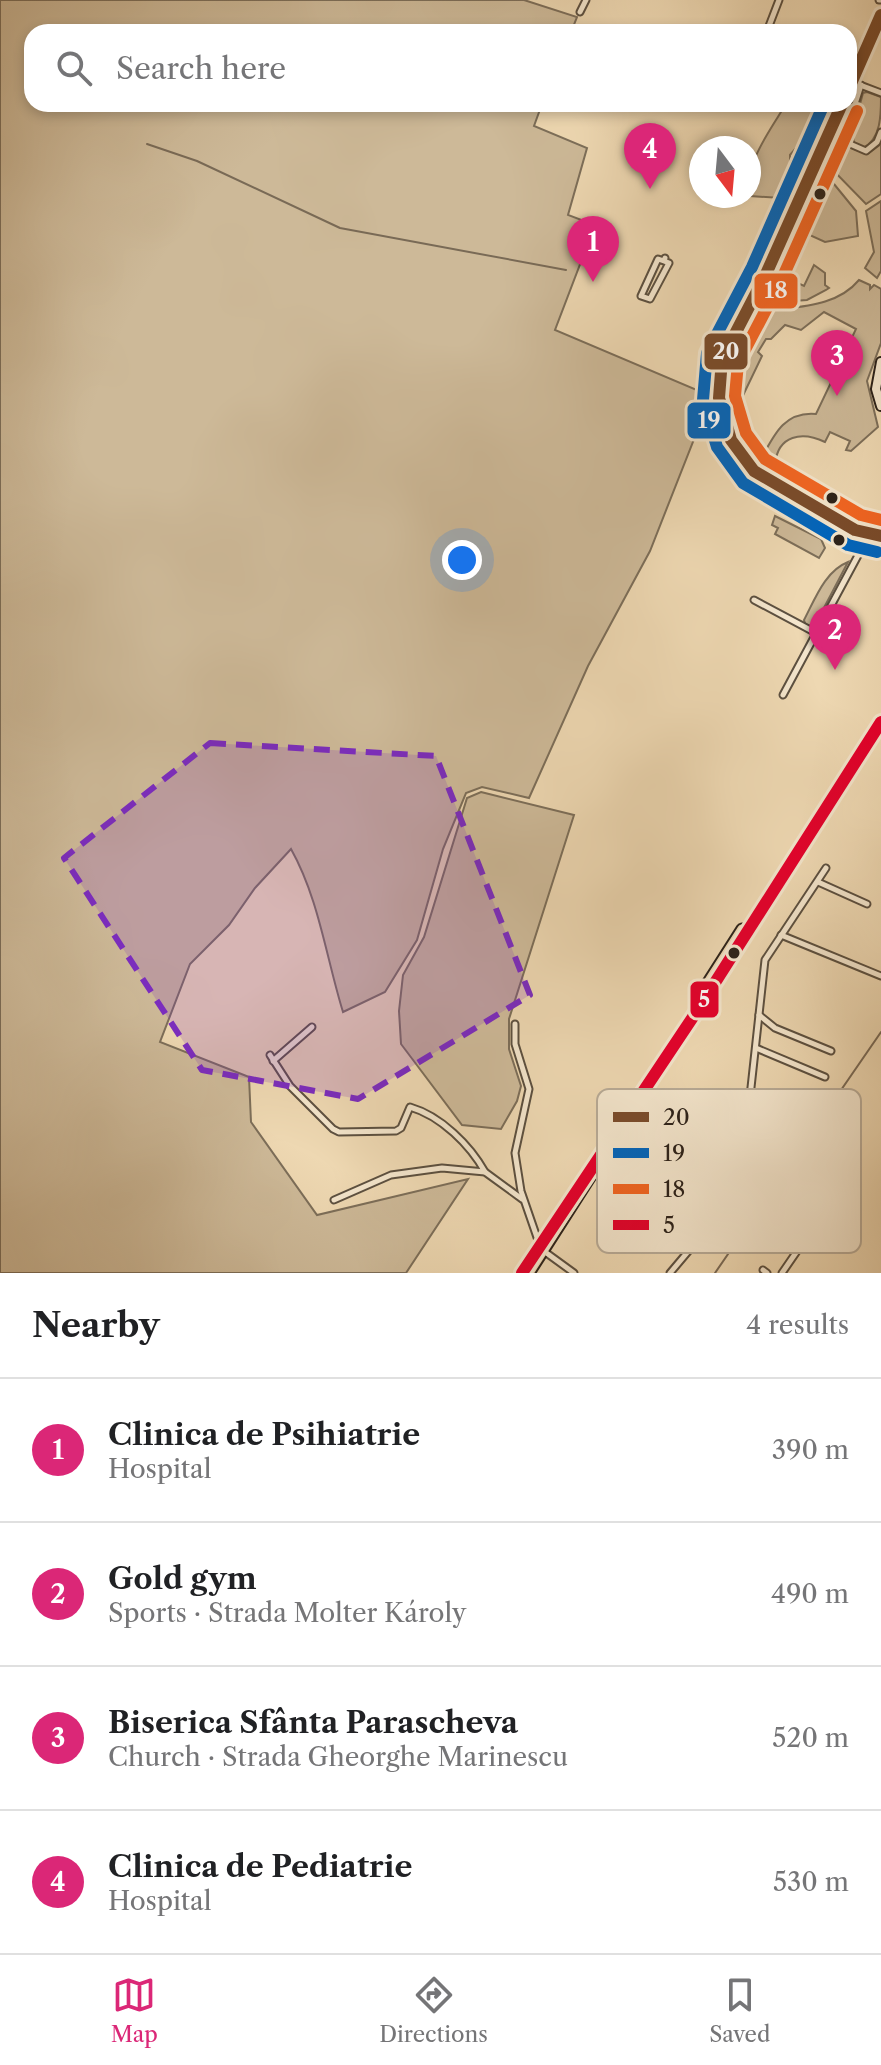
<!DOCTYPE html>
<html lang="en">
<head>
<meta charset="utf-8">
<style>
  body { margin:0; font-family:"Libre Caslon Text",serif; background:#f6f6f6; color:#202124 }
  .compass { position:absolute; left:689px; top:136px; width:72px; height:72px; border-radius:50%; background:#fff; box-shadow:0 4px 12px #0003; rotate:164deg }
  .you { position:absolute; left:462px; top:560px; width:28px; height:28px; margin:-20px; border:6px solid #fff; border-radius:50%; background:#1a73e8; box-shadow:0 0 0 12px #1a73e833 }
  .badge { display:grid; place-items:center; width:52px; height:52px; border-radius:50%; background:#db2777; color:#fff; font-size:26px; font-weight:700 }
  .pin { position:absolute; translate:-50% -66px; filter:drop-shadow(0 2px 4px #0008) }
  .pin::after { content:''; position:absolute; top:42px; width:28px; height:24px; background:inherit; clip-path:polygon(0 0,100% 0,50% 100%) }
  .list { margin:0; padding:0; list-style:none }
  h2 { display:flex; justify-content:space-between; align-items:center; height:104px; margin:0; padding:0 32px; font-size:34px }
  h2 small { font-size:26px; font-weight:400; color:#757577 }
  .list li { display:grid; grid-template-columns:52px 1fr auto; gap:24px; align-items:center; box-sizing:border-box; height:144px; padding:0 32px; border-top:2px solid #e0e0e0 }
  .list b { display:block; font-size:30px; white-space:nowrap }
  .list p { margin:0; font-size:26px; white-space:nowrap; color:#757577 }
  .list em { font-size:26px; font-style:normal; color:#757577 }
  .icon { flex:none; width:44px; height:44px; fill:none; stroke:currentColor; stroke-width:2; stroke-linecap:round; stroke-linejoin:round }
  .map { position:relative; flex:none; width:881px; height:1273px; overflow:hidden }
  .search { position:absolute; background:#fff; box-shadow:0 4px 12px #0003; left:24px; right:24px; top:24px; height:88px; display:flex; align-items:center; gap:20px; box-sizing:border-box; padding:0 28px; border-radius:24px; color:#757577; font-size:30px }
  .sheet { height:680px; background:#fff }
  nav { display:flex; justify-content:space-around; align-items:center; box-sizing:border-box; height:112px; border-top:2px solid #e0e0e0; background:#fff; font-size:22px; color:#757577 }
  nav a { display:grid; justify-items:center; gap:4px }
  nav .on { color:#db2777 }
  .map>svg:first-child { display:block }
  .green { fill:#cdb998; stroke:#7c6e59; stroke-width:2 }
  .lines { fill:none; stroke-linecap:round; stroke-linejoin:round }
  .stream { stroke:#796a56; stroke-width:2 }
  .street-casing { stroke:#5c5040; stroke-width:9 }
  .secondary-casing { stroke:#2c221a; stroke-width:12 }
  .primary-casing { stroke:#2c221a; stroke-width:13 }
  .street { stroke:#f4e6cd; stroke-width:5 }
  .secondary { stroke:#f4e6cd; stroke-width:8 }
  .primary { stroke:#eed8b2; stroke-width:9 }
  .bus-1-casing { stroke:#f4e6cd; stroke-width:18 }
  .bus-2-casing { stroke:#f4e6cd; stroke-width:18 }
  .bus-3-casing { stroke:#f4e6cd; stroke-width:18 }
  .bus-4-casing { stroke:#f4e6cd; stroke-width:18 }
  .bus-1 { stroke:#7a4b2a; stroke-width:12 }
  .bus-2 { stroke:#0065bd; stroke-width:12 }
  .bus-3 { stroke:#f26522; stroke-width:12 }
  .bus-4 { stroke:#e4002b; stroke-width:12 }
  .marked { fill:#7b2cbf; fill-opacity:0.2; stroke:#7b2cbf; stroke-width:6; stroke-dasharray:16 10; stroke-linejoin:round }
  .bus-dot { fill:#2c221a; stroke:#f4e6cd; stroke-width:3 }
  .key { fill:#f4e6cd; stroke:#b8ab97; stroke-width:2 }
  .key-label { font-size:22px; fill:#2c221a }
  .line-badge { stroke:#f4e6cd; stroke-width:3 }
  .badge-label { font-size:22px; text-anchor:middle; font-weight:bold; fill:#fff }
</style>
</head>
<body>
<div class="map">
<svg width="881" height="1273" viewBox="0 0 881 1273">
  <rect width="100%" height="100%" fill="#eed8b2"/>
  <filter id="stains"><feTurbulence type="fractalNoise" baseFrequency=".0025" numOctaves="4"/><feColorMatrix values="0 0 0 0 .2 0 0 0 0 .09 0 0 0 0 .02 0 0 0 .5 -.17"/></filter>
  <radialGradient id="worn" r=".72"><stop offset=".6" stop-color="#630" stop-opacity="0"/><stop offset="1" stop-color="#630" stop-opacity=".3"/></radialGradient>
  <g class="green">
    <path d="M0 0H524L577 17 571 32H32V104H542L534 126 587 148 568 215 595 225 555 330 711 396 650 551 588 666 529 798 482 787 466 793 443 849 417 940 385 992 343 1012C326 957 319 899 291 849L255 888 229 925 190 964 160 1042 249 1077 251 1122 317 1215 468 1179 406 1273H0Z"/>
    <path d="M867 92 881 97C881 115 881 139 863 148L857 147 851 137 863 93Z"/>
    <path d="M854 98 845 126 849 147 867 154 881 144V194L866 204 827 164Z"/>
    <path d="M780 104H830L818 135 804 139 790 155V169L781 198 750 196C745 165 765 138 781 112Z"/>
    <path d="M825 173 856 211 858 236 825 242 801 231 797 238 793 236 804 224 802 221Z"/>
    <path d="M881 201V271L877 278 865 268 874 252 866 211Z"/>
    <path d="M814 265 825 273V285L829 288 826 290 807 300 766 303 776 280 795 289 798 283 804 286Z"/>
    <path d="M859 280 870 285V289L874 285 881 289V343L867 381 878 427 851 451 846 450 850 441 830 432 825 442C802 431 778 435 775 464L786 471 781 481 763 470 759 463C773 437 783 411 816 414L835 374 842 372 839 365 856 329 824 312 801 330 785 325 771 339H766L758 352 762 356 736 410 747 418 738 431C731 426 730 417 729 408 724 371 738 344 757 313 793 306 835 309 859 280Z"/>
    <path d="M758 487 834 530 832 537 753 497Z"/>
    <path d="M775 516 821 539 825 548 819 558 775 534 778 528 772 525Z"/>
    <path d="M848 562 815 625 806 626 804 620C815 599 825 571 848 562Z"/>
    <path d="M481 792 574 815 509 1019V1049L521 1086 517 1101 501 1129 462 1125 401 1044 399 1011 403 975 424 937 467 798Z"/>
  </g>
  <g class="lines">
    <g class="stream">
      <path d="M147 144 197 161 340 228 566 270"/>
      <path d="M715 1273 881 1032"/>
    </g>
    <g class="street-casing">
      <g id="street">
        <path d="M879 0H881"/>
        <path d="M580 12 586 0"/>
        <path d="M769 26 779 0"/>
        <path d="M860 85 881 93"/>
        <path d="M861 85 849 123 850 144 866 151 877 142 881 132"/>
        <path d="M664 261 669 263 650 299 641 296 658 259 664 261 665 258"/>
        <path d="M754 600 816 633"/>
        <path d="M783 695 869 535"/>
        <path d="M818 882 867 904"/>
        <path d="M781 935 881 976"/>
        <path d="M759 1015 775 1028 831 1051"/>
        <path d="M515 1024V1044L529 1089 515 1153 521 1191 541 1249 574 1273"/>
        <path d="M756 1048 825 1077"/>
        <path d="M270 1055 290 1086 333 1129 339 1132 396 1131 401 1128 410 1107C441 1116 470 1145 485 1172"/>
        <path d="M273 1061 312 1027"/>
        <path d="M334 1200 391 1175 442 1168 485 1172 522 1199"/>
        <path d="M763 1270 767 1273"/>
        <path d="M670 1273 702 1235 724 1196 746 1133 765 960 826 868"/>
        <path d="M782 1273 824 1212"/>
      </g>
    </g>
    <g class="secondary-casing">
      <g id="secondary">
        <path d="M849 88 881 15"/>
        <path d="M842 104 766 274 722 359 719 398 731 440 754 471 855 530 881 536"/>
        <path d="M881 362 876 389 881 406"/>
      </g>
    </g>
    <g class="primary-casing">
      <g id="primary">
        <path d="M698 998 742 929"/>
        <path d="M529 1273 881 722"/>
      </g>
    </g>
    <use href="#street" class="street"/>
    <use href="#secondary" class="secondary"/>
    <use href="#primary" class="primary"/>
    <g class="bus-1-casing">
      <g id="bus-1">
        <path d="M849 88 881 15"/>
        <path d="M842 104 766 274 722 359 719 398 731 440 754 471 855 530 881 536"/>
      </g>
    </g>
    <g class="bus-2-casing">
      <path id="bus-2" d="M824 104 752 267 707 353 703 400 717 447 743 483 848 545 877 552"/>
    </g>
    <g class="bus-3-casing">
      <path id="bus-3" d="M857 111 781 281 738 363 735 396 746 433 765 459 861 515 881 520"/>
    </g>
    <g class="bus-4-casing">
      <path id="bus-4" d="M522 1273 695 1014 881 722"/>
    </g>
    <use href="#bus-1" class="bus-1"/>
    <use href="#bus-2" class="bus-2"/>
    <use href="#bus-3" class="bus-3"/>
    <use href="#bus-4" class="bus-4"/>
  </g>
  <path class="marked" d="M210 743 436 756 530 995 358 1099 202 1070 64 858Z"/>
  <g class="bus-dot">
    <circle cx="820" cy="194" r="7"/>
    <circle cx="832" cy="498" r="7"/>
    <circle cx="839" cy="540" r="7"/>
    <circle cx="734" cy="953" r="7"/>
  </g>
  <rect x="597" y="1089" width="264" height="164" rx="12" class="key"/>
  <rect x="613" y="1112" width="36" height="10" fill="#7a4b2a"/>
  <rect x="613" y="1148" width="36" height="10" fill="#0065bd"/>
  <rect x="613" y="1184" width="36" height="10" fill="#f26522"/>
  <rect x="613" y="1220" width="36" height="10" fill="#e4002b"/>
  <g class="key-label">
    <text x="663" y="1125">20</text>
    <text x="663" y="1161">19</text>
    <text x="663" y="1197">18</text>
    <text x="663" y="1233">5</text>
  </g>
  <g class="line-badge">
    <rect x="753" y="272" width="46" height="38" rx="8" fill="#f26522"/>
    <rect x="703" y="332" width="46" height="39" rx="8" fill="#7a4b2a"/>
    <rect x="686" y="401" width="46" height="39" rx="8" fill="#0065bd"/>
    <rect x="689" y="980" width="31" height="39" rx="8" fill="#e4002b"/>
  </g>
  <g class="badge-label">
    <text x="776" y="298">18</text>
    <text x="726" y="359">20</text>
    <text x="709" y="428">19</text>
    <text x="704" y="1007">5</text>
  </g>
  <rect width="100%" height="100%" filter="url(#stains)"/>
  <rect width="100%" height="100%" fill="url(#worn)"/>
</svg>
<svg class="compass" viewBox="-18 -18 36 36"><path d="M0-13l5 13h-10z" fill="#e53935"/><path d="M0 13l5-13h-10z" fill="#757577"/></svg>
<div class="you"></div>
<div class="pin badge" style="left:593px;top:282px">1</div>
<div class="pin badge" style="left:835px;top:670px">2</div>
<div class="pin badge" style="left:837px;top:396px">3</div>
<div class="pin badge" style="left:650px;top:189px">4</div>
<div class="search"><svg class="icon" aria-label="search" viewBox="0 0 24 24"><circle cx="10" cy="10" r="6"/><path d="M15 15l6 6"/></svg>Search here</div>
</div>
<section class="sheet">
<h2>Nearby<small>4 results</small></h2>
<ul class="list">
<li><span class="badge">1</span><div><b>Clinica de Psihiatrie</b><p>Hospital</p></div><em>390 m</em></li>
<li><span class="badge">2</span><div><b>Gold gym</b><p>Sports · Strada Molter Károly</p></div><em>490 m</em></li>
<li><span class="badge">3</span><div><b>Biserica Sfânta Parascheva</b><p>Church · Strada Gheorghe Marinescu</p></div><em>520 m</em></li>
<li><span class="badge">4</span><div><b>Clinica de Pediatrie</b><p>Hospital</p></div><em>530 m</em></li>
</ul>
</section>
<nav>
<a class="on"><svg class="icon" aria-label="map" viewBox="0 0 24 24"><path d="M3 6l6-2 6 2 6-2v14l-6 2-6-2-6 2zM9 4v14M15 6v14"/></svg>Map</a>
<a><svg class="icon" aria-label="directions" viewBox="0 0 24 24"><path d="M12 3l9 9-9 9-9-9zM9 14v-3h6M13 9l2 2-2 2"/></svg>Directions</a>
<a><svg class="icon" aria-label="saved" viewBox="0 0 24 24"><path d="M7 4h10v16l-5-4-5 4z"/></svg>Saved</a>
</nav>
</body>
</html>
